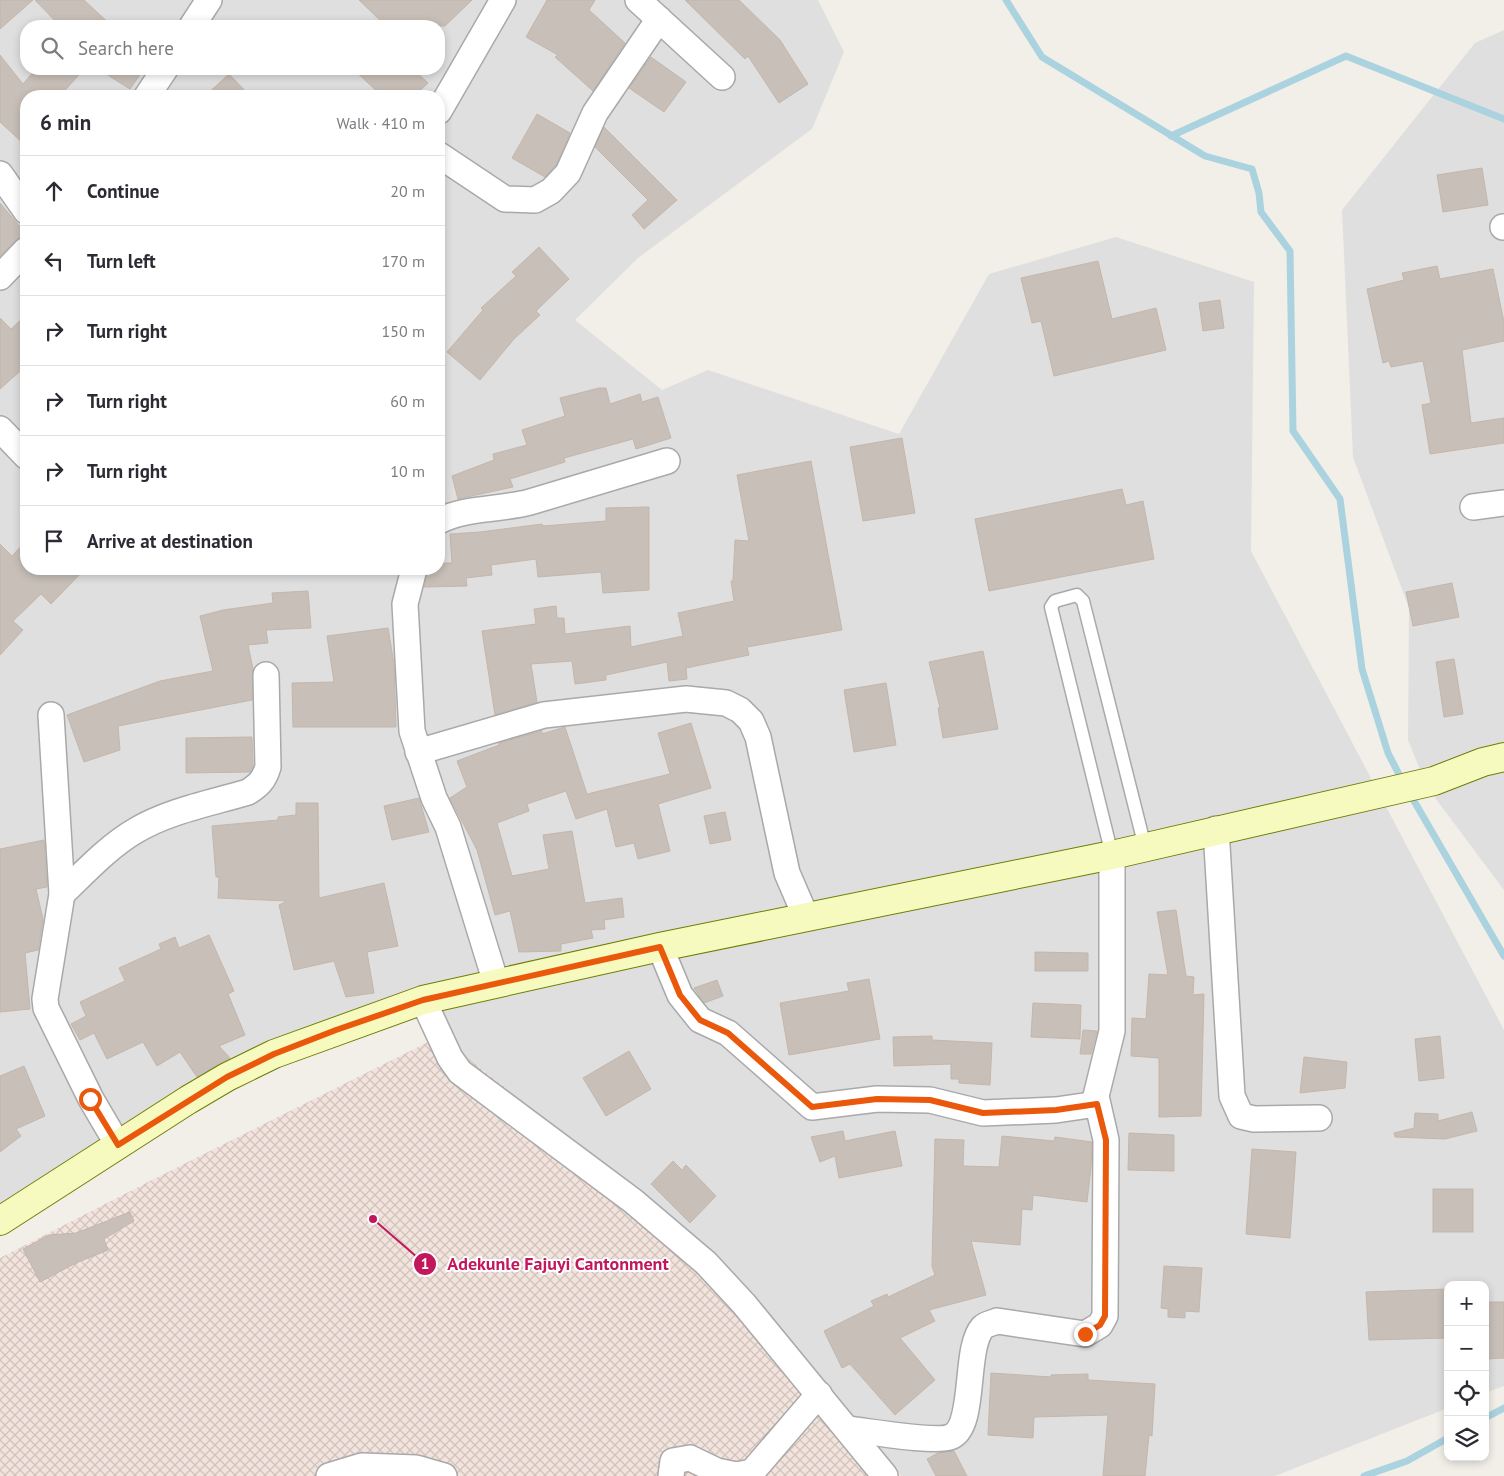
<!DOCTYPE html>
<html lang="en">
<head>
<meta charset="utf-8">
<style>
  body { margin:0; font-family:"PT Sans",sans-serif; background:#f2f2f3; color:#2b2b33 }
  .controls { position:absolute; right:15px; bottom:15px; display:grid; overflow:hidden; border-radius:10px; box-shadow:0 2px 8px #0003 }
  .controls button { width:45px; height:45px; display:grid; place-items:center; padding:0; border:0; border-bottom:1px solid #e1e1e2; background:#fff; color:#2b2b33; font:25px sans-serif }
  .stop { position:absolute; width:15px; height:15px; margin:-11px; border:4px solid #ea580c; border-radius:50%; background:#fff }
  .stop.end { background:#ea580c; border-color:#fff; box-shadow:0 1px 5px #0008 }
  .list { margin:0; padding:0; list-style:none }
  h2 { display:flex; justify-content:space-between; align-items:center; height:65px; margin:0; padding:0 20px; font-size:21px }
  h2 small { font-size:16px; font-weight:400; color:#7c7c81 }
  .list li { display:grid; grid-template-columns:32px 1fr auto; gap:15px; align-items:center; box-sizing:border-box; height:70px; padding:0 20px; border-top:1px solid #e1e1e2 }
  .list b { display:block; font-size:19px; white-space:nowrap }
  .list em { font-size:16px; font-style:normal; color:#7c7c81 }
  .icon { flex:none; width:28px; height:28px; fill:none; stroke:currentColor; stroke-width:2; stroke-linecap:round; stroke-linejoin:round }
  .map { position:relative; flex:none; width:1504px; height:1476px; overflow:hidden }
  .search { position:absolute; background:#fff; box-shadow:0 2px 8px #0003; left:20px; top:20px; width:425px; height:55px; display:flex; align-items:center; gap:12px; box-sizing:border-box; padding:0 18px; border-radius:20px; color:#7c7c81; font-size:19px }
  .panel { position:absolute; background:#fff; box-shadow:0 2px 8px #0003; left:20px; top:90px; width:425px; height:485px; border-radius:20px }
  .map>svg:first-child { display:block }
  .residential { fill:#e0dfdf; fill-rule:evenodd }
  .military { fill:url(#military-cross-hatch) }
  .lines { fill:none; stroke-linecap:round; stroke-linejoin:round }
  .stream { stroke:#aad3df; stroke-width:7 }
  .building { fill:#c7bfb8; stroke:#c4b6ab }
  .lane-casing { stroke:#a9a9a9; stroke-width:15 }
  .street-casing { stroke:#a9a9a9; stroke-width:28 }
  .secondary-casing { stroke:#707d05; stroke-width:30 }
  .lane { stroke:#fff; stroke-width:12 }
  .street { stroke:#fff; stroke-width:25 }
  .secondary { stroke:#f7fabf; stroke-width:28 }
  .route { stroke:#ea580c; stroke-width:6 }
  .leader { fill:none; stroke:#c2185b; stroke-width:2 }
  .callout-dot { fill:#c2185b; stroke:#fff; stroke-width:2 }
  .mark-label { font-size:15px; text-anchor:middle; font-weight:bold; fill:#fff }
  .callout-label { font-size:18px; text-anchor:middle; font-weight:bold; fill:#c2185b; stroke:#fff; stroke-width:4; stroke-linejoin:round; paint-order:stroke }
</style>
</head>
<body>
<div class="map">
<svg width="1504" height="1476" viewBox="0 0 1504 1476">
  <defs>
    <pattern id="military-cross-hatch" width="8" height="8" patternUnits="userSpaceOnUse" patternTransform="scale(1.25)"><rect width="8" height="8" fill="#f3e3dd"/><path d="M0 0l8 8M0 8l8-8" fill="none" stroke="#d0c2bd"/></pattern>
  </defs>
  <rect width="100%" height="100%" fill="#f2efe9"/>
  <g class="residential">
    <path d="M0 0H818L844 52 812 129 638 258 575 320 662 390 708 370 899 434 989 274 1116 237 1254 282 1251 551 1504 1030V1386L1485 1393V1285H1448V1408L1275 1476H897L538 1144 407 993 0 1207ZM26 26H439V69H26ZM26 96H439V569H26Z"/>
    <path d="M1504 30V890L1427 787 1408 740 1409 608 1353 457 1342 210 1475 43Z"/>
  </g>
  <path class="military" d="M440 1036 722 1260 902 1476H0V1258L152 1180Z"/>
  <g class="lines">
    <g class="stream">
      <path d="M1006 0 1042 57 1205 156 1252 169 1259 193 1261 212 1290 251 1293 431 1340 499 1362 669 1388 753 1403 782"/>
      <path d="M1171 136 1346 56 1504 119"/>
      <path d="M1410 794 1504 956"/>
      <path d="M1485 1418 1504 1408"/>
      <path d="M1364 1476 1407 1461 1448 1438"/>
    </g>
  </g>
  <g class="building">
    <path d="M0 0H33L0 29Z"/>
    <path d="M35 0H84L112 26H60Z"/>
    <path d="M359 0H472L445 26H386Z"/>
    <path d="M547 0H595L589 10 625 43 593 91 555 57 558 55 526 37Z"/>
    <path d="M685 0H739L780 40 808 84 779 103 748 56 745 59Z"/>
    <path d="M0 55 23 84 36 69H84L60 96H26V146L0 122Z"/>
    <path d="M651 57 686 82 664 112 629 88Z"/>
    <path d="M98 69H144L130 89Z"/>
    <path d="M353 69H413L428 83 414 96H382Z"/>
    <path d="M229 74 250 96H205Z"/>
    <path d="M537 114 570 133 556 165 545 177 512 158Z"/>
    <path d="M604 127 677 200 644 229 632 215 648 200 595 147Z"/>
    <path d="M1482 168 1488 205 1443 212 1437 175Z"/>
    <path d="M0 203 26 234 16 240 0 256Z"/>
    <path d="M539 247 569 279 536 311 540 315 514 339 480 380 447 352 483 310 481 308 516 276 512 272Z"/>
    <path d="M1098 261 1112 319 1156 308 1166 350 1054 376 1041 321 1032 323 1021 278Z"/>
    <path d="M1437 266 1440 279 1493 269 1504 322V341L1462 350 1471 423 1504 418V443L1430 454 1422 405 1431 403 1423 361 1391 367 1389 361 1383 363 1367 289 1404 280 1402 273Z"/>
    <path d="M1220 300 1224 328 1203 331 1199 303Z"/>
    <path d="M26 315V366L0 389V318L11 329Z"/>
    <path d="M599 388H606L610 404 640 394 642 402 658 397 671 438 636 449 633 439 564 458 565 462 510 479 513 487 458 499 452 476 494 460 493 454 527 445 522 430 565 416 560 398Z"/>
    <path d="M902 438 915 513 863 521 850 447Z"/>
    <path d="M811 461 842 630 747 647 749 655 686 668 687 679 669 681 667 662 606 675V680L575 684 572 661 531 664 537 702 495 715 482 631 536 624 534 609 556 606 557 618H564L565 634 630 626 631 647 683 636 678 613 734 601 731 581H733L735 540 749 541 737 475Z"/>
    <path d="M1122 489 1126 505 1143 501 1154 559 989 591 975 519Z"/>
    <path d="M649 507V590L603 593 601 572 538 577 536 559 491 565 492 575 466 578 467 586 424 587 428 569H439V563H452L450 534 480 532 542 524 543 526 606 521V508Z"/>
    <path d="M26 541V569H85L51 604 41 594 13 621 23 630 0 655V544L12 556Z"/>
    <path d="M1452 583 1459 617 1413 626 1406 592Z"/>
    <path d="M308 591 311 628 266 630 268 643 248 645 253 669 252 700 118 726 120 750 84 762 67 715 160 681 213 671 200 616 223 610 273 603 272 593Z"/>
    <path d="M388 628 394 664 396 727H293L292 683 334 682 327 636Z"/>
    <path d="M983 651 998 729 943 738 938 708H940L929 662Z"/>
    <path d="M1454 659 1463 714 1444 717 1436 662Z"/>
    <path d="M886 683 896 745 854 752 844 690Z"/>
    <path d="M691 723 711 788 658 804 670 851 638 859 634 843 616 847 607 809 576 819 566 791 527 804 529 811 497 823 512 876 549 869 543 835 572 831 585 903 622 898 624 917 604 920 605 929 591 930 593 938 561 944V951L519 952 510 911 495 915 477 850 450 798 467 787 457 761 499 745V743L542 731V734L565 727 587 794 670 774 658 733Z"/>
    <path d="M252 737 253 767 250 772 186 773V738Z"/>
    <path d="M419 798 429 832 392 840 384 806Z"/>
    <path d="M296 803H318L319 898 384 883 398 946 367 952 374 993 346 997 334 961 294 970 279 905 287 901 218 898 219 877H216L212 826 278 820V817L296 815Z"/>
    <path d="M725 812 731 840 710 844 704 816Z"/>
    <path d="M44 840 47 887 36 889 43 919 38 950 25 953 30 1009 0 1012V849Z"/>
    <path d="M1176 910 1186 976 1194 977 1193 995 1204 994 1201 1116 1159 1117V1058L1131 1056 1132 1018 1146 1019 1149 974 1168 975 1157 912Z"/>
    <path d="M209 935 234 991 228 994 245 1035 219 1046 230 1058 197 1077 180 1052 157 1066 143 1042 107 1059 94 1033 80 1040 71 1024 86 1016 80 1002 125 981 119 968 161 949 159 944 175 937 179 948Z"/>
    <path d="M1035 952 1088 953V971H1035Z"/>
    <path d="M869 979 880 1039 789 1055 780 1003 849 991 847 983Z"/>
    <path d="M717 980 723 996 704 1003 694 988Z"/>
    <path d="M1033 1003 1081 1005 1080 1039 1031 1037Z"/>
    <path d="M1083 1030 1097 1031 1091 1054H1080Z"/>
    <path d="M932 1036V1040L992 1043 990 1085 959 1083V1079H951V1064L894 1066 893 1037Z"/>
    <path d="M1440 1036 1444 1078 1419 1081 1415 1039Z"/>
    <path d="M629 1051 651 1089 606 1116 583 1078Z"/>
    <path d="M1304 1057 1347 1062 1345 1088 1300 1093Z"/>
    <path d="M24 1066 45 1116 16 1129 21 1136 0 1152V1076Z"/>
    <path d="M1472 1112 1477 1131 1445 1139 1395 1137 1394 1133 1414 1128 1415 1113 1438 1114V1121Z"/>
    <path d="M843 1131 845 1141 895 1131 902 1166 839 1178 835 1156 820 1162 811 1137Z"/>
    <path d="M1129 1133 1174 1135V1171L1128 1170Z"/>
    <path d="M1002 1136 1054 1141 1055 1137 1092 1142 1091 1167 1087 1202 1033 1195 1032 1210 1022 1209 1020 1245 971 1241 986 1295 929 1310 935 1321 900 1338 935 1380 895 1415 850 1364 842 1368 824 1331 874 1306 871 1301 887 1294 888 1297 935 1275 932 1266 935 1139 964 1140 963 1166 999 1167Z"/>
    <path d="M1252 1149 1296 1152 1290 1238 1246 1234Z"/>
    <path d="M673 1161 682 1170 686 1165 716 1196 690 1223 651 1184Z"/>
    <rect x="1433" y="1189" width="40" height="43"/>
    <path d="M130 1212 134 1221 104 1239 108 1250 76 1263 40 1282 23 1249 49 1235 76 1233Z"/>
    <path d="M1164 1266 1202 1268 1199 1312 1185 1311V1318L1168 1317V1309L1161 1308Z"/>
    <path d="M1448 1289V1338L1369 1340 1366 1292Z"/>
    <path d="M1485 1302H1504V1358L1485 1359Z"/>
    <path d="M991 1373 1051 1377V1375L1088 1374V1380L1155 1384 1152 1436 1149 1435 1145 1476H1103L1108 1415 1034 1417 1033 1438 988 1435Z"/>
    <path d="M954 1451 967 1476H936L927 1459 938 1453Z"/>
  </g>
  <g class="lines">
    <g class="lane-casing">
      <path id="lane" d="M1112 855 1051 607 1055 601 1077 595 1083 601 1145 847"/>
    </g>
    <g class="street-casing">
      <g id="street">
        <path d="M638 0 722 77"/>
        <path d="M192 26 209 0"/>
        <path d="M147 96 165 69"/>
        <path d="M439 111 503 0"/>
        <path d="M439 155 505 199 535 200 551 191 568 173 595 113 659 19"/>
        <path d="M0 174 26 211"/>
        <path d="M1503 227H1504"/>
        <path d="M0 277 26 250"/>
        <path d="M0 429 26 456"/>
        <path d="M1473 507 1504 503"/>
        <path d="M439 521C465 507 501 510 530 502L667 461"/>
        <path d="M414 569 405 604 412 731 434 798 448 827 496 983"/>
        <path d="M51 715 62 894 45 999 46 1008 91 1099 118 1145"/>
        <path d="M418 752 544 715 686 699 726 703 740 710 751 721 758 737 787 873 806 917"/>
        <path d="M1216 829 1232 1096 1241 1116 1254 1119 1319 1118"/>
        <path d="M62 894C85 872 108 847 135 831 168 811 211 803 248 792 259 785 264 780 268 767L266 675"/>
        <path d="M660 947 680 995 700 1020 728 1033 812 1107 877 1099 930 1100 983 1113 1056 1110 1097 1104"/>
        <path d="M423 1000 450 1058 460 1072 633 1201 706 1263 744 1304 885 1476"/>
        <path d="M847 1429C867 1431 935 1443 950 1437 977 1428 963 1348 983 1327 986 1324 993 1323 997 1321L1085 1334 1100 1325 1105 1316 1106 1140 1096 1096 1112 1031V855"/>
        <path d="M329 1476 362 1466 416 1468 444 1476"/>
        <path d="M671 1476 673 1461 690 1458 717 1471 736 1475 752 1472 819 1394"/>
      </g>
    </g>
    <g class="secondary-casing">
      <path id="secondary" d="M0 1221 188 1100 227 1077 274 1054 423 1000 660 947 1112 855 1434 781 1483 762 1504 757"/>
    </g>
    <use href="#lane" class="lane"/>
    <use href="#street" class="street"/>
    <use href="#secondary" class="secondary"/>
  </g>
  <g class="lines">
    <path class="route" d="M90 1099 118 1145 227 1077 274 1054 336 1030 423 1000 660 947 680 995 700 1020 728 1033 812 1107 877 1099 930 1100 983 1113 1056 1110 1097 1104 1106 1140 1105 1316 1100 1325 1085 1334"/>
  </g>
  <path class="leader" d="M373 1219L425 1264"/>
  <g class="callout-dot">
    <circle cx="373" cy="1219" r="5"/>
    <circle cx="425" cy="1264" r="12"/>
  </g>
  <g class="mark-label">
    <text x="425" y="1269">1</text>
  </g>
  <g class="callout-label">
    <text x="558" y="1270">Adekunle Fajuyi Cantonment</text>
  </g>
</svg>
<div class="controls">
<button>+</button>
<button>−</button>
<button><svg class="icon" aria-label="locate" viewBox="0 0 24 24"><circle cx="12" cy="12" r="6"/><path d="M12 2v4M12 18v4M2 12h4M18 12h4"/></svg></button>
<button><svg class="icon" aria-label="layers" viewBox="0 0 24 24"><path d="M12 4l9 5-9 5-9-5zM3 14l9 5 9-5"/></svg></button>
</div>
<div class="stop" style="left:90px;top:1099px"></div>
<div class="stop end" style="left:1085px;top:1334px"></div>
<div class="search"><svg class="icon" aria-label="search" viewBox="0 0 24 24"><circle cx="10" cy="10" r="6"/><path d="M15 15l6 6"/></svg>Search here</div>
<section class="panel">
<h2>6 min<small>Walk · 410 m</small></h2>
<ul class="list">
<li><svg class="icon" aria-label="ahead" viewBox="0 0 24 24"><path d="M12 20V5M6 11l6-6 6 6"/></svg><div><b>Continue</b></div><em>20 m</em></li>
<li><svg class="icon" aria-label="left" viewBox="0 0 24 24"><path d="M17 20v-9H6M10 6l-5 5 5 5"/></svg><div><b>Turn left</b></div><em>170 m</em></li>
<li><svg class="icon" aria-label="right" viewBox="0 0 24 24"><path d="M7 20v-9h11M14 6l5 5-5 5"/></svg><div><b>Turn right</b></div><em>150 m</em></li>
<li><svg class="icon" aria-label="right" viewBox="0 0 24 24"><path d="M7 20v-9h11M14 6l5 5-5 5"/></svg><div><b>Turn right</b></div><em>60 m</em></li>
<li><svg class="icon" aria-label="right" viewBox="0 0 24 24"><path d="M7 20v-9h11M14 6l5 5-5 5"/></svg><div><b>Turn right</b></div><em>10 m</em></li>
<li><svg class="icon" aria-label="arrive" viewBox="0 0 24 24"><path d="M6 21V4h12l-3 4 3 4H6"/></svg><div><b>Arrive at destination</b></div></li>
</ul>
</section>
</div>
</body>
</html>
